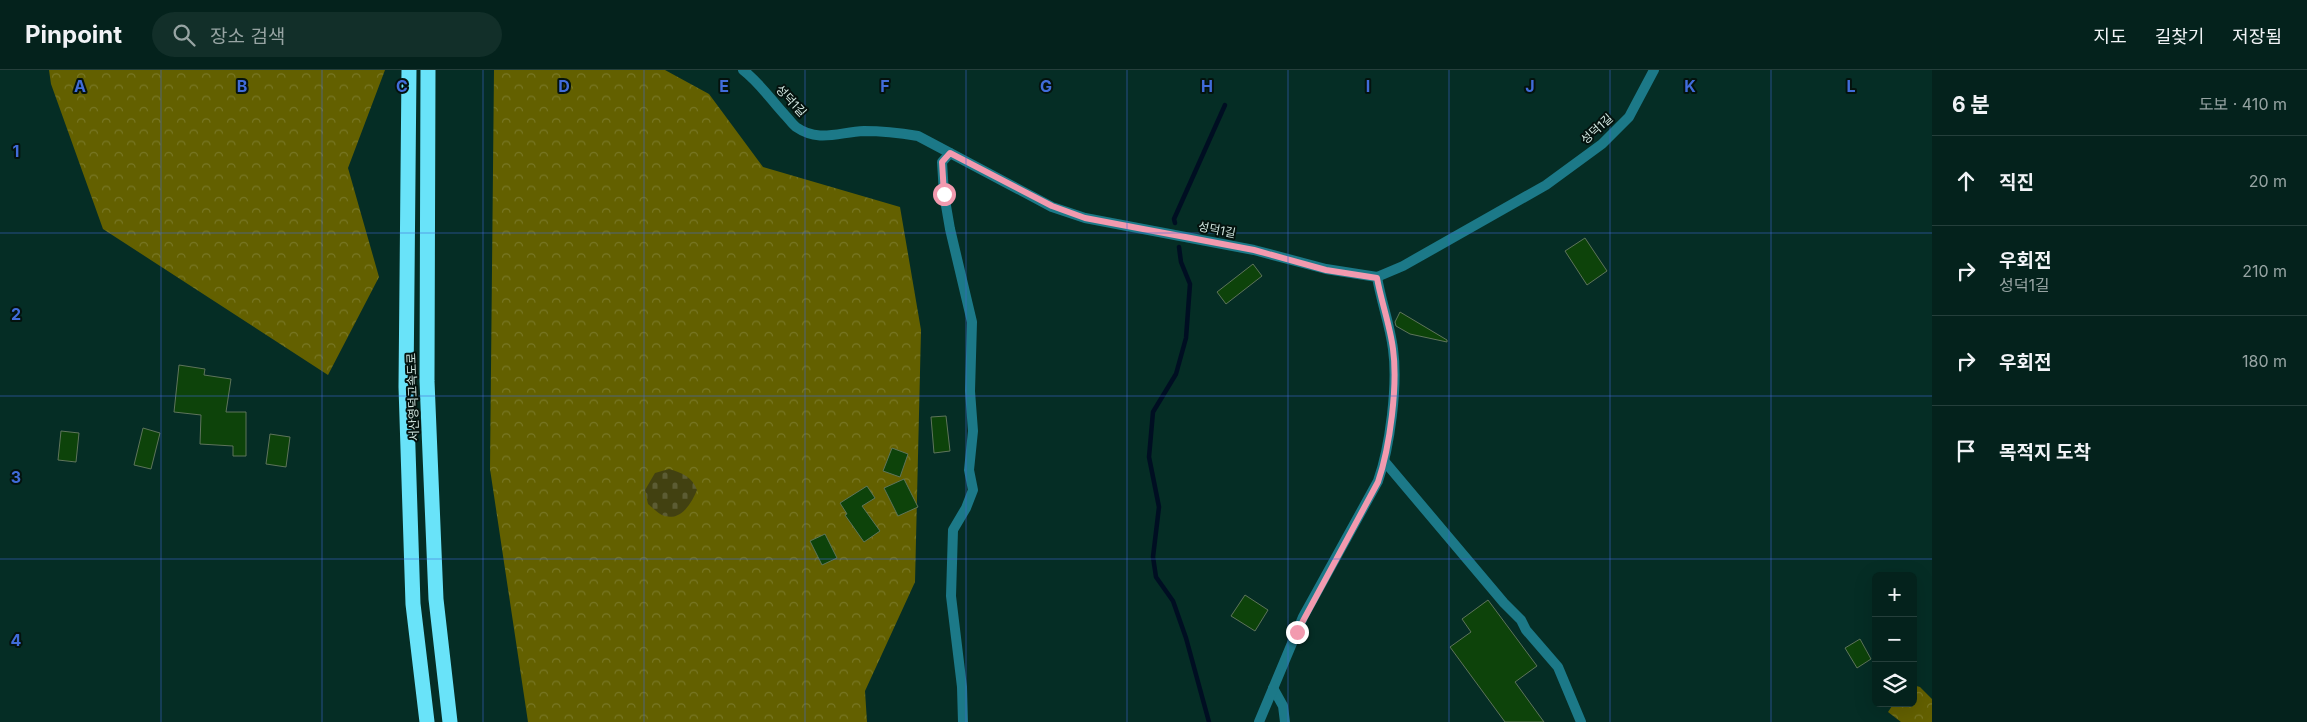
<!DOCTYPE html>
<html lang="ko">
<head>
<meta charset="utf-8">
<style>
  body { margin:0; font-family:Inter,"Noto Sans KR",sans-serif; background:#122f29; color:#f1f3f6 }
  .controls { position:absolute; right:15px; bottom:15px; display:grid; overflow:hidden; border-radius:8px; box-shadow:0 5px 20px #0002 }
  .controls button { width:45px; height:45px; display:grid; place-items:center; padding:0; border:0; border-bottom:1px solid #253f3b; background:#04221c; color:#f1f3f6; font:25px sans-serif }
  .stop { position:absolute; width:15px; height:15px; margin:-11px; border:4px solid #f29aaf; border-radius:50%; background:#fff }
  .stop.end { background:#f29aaf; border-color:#fff; box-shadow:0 1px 5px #0008 }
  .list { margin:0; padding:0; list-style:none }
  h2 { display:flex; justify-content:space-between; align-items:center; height:65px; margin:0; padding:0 20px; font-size:21px }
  h2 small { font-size:16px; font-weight:400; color:#97a4a3 }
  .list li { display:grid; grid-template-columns:32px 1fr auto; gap:15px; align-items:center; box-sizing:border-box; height:90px; padding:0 20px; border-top:1px solid #253f3b }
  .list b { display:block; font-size:19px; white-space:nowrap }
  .list p { margin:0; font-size:16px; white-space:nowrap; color:#97a4a3 }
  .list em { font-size:16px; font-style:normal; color:#97a4a3 }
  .icon { flex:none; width:28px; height:28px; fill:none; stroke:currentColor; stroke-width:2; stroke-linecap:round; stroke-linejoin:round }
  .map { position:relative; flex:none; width:1932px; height:652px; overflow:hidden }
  header { display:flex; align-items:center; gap:30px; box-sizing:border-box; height:70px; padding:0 25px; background:#04221c; border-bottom:1px solid #253f3b }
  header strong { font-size:24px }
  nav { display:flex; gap:28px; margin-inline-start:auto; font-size:18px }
  .search { width:350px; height:45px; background:#122f29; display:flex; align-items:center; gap:12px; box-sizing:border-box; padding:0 18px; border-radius:28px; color:#97a4a3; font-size:19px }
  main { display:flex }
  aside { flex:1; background:#04221c }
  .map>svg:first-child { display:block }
  .forest { fill:url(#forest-crowns) }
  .cemetery { fill:url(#cemetery-stones) }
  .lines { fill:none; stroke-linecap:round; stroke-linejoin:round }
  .stream { stroke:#000e22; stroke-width:4.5 }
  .building { fill:#0d430a; stroke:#5e745b }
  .minor { stroke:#1c7988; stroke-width:10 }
  .motorway { stroke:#69e3f9; stroke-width:15 }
  .route { stroke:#f29aaf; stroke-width:6 }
  .grid { fill:none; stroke:#416cda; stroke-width:1; stroke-opacity:0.55 }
  .labels { text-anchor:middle; stroke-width:4; stroke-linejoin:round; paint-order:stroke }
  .street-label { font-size:12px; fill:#d1e6e0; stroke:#04120e }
  .grid-label { font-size:16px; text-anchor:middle; font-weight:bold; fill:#416cda; stroke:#04120e; stroke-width:4; stroke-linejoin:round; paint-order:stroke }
</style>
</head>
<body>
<header>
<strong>Pinpoint</strong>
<div class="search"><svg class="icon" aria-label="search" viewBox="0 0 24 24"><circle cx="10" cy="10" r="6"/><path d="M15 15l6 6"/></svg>장소 검색</div>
<nav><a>지도</a><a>길찾기</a><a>저장됨</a></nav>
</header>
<main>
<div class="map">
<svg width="1932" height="652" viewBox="0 0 1932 652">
  <defs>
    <pattern id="forest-crowns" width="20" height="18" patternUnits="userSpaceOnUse" patternTransform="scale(1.25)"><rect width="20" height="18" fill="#636000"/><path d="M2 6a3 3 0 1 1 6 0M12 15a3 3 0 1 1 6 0" fill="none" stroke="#787725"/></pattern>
    <pattern id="cemetery-stones" width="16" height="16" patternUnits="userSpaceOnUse" patternTransform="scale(1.25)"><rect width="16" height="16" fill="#424111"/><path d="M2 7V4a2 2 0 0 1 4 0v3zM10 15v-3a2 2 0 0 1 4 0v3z" fill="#5c5c33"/></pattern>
  </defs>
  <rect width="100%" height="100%" fill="#052d25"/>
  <g class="forest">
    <path d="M49 0H385L348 98 379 207 328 305 103 159 51 14Z"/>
    <path d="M494 0H665L709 24 763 97 900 137 921 260 915 512 865 621 867 652H528L490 399Z"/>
    <path d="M1913 615 1920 617 1932 629V652H1901L1888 642 1894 633H1913Z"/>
  </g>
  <path class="cemetery" d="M669 399C683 403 692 407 697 420 692 432 682 451 665 446 659 445 652 437 648 434L645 420 655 403Z"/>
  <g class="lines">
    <g class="stream">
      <path d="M1175 153 1174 149 1225 35"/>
      <path d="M1179 177 1181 192 1190 214 1186 268 1176 304 1153 342 1149 387 1159 437 1153 487 1156 507 1173 531 1186 568 1209 652"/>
    </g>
  </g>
  <g class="building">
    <path d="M1585 168 1607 201 1587 215 1565 181Z"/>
    <path d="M1253 194 1262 206 1226 234 1217 222Z"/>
    <path d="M1400 242 1447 270V272L1410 264 1396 256 1395 252Z"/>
    <path d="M179 295 205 299 204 305 231 309 226 342H246V386H233V376L200 374 201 345 174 342Z"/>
    <path d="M946 346 950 381 934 383 931 347Z"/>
    <path d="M143 358 160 363 151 399 134 395Z"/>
    <path d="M61 361 79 363 76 392 58 390Z"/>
    <path d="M270 364 290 367 286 397 266 394Z"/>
    <path d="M892 378 908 384 900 407 883 401Z"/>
    <path d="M904 409 918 437 898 446 884 418Z"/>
    <path d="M867 416 875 428 862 436 880 461 864 472 845 445 847 444 840 433Z"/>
    <path d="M825 464 837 488 822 495 810 471Z"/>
    <path d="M1245 525 1268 540 1255 561 1231 546Z"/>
    <path d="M1488 530 1537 596 1515 612 1544 652H1505L1450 577 1471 562 1462 549Z"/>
    <path d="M1860 569 1871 589 1857 598 1845 578Z"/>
  </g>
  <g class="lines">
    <g class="minor">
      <path d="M743 0C760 13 771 30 785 45 789 49 792 54 796 57 819 73 839 62 864 61 882 61 900 63 918 66L1052 137 1085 148 1254 180 1326 199 1377 207 1403 196 1546 115 1602 74 1629 47 1654 0"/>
      <path d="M950 83 942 92 944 124 950 159 972 252 970 321 973 361 969 400 973 420 966 438 953 460 951 526 962 617 963 652"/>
      <path d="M1385 392 1504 533 1521 550 1526 560 1558 597 1581 652"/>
      <path d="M1273 618 1283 636 1285 652"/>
      <path d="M1259 652 1303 547 1378 411C1390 377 1398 315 1393 279 1390 255 1381 231 1377 207"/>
    </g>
    <g class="motorway">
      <path d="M409 0 406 317 413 534 427 652"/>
      <path d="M428 0 427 311 436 529 450 652"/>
    </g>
  </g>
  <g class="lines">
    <path class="route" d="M944 124 942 92 950 83 1052 136 1085 148 1254 180 1326 200 1377 208C1381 231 1390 255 1393 279 1398 315 1390 377 1378 412L1297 562"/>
  </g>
  <path class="grid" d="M161 0V652M322 0V652M483 0V652M644 0V652M805 0V652M966 0V652M1127 0V652M1288 0V652M1449 0V652M1610 0V652M1771 0V652M0 163H1932M0 326H1932M0 489H1932"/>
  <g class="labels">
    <g class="street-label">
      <text transform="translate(791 31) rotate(47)" y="4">성덕1길</text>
      <text transform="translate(1597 59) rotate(-42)" y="4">성덕1길</text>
      <text transform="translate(1217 160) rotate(11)" y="4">성덕1길</text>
      <text transform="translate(413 327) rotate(-92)" y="4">서산영덕고속도로</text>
    </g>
  </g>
  <g class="grid-label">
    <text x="80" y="22">A</text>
    <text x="242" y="22">B</text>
    <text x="402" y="22">C</text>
    <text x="564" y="22">D</text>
    <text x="724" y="22">E</text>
    <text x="885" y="22">F</text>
    <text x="1046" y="22">G</text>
    <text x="1207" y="22">H</text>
    <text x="1368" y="22">I</text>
    <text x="1530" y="22">J</text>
    <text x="1690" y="22">K</text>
    <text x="1851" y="22">L</text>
    <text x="16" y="87">1</text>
    <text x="16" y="250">2</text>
    <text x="16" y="413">3</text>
    <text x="16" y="576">4</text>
  </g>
</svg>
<div class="controls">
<button>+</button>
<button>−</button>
<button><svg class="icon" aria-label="layers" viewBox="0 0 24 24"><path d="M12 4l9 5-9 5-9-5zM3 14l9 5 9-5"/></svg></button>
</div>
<div class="stop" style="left:944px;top:124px"></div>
<div class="stop end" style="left:1297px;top:562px"></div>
</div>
<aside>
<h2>6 분<small>도보 · 410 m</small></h2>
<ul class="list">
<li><svg class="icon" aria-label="ahead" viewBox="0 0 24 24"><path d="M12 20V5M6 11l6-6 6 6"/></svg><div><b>직진</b></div><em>20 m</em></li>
<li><svg class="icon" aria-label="right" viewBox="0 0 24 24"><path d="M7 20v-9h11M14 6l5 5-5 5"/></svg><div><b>우회전</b><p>성덕1길</p></div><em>210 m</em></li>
<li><svg class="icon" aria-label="right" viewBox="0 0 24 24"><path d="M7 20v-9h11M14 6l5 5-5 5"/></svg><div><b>우회전</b></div><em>180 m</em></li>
<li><svg class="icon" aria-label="arrive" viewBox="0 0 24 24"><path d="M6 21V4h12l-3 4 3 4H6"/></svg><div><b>목적지 도착</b></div></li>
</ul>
</aside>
</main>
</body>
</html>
